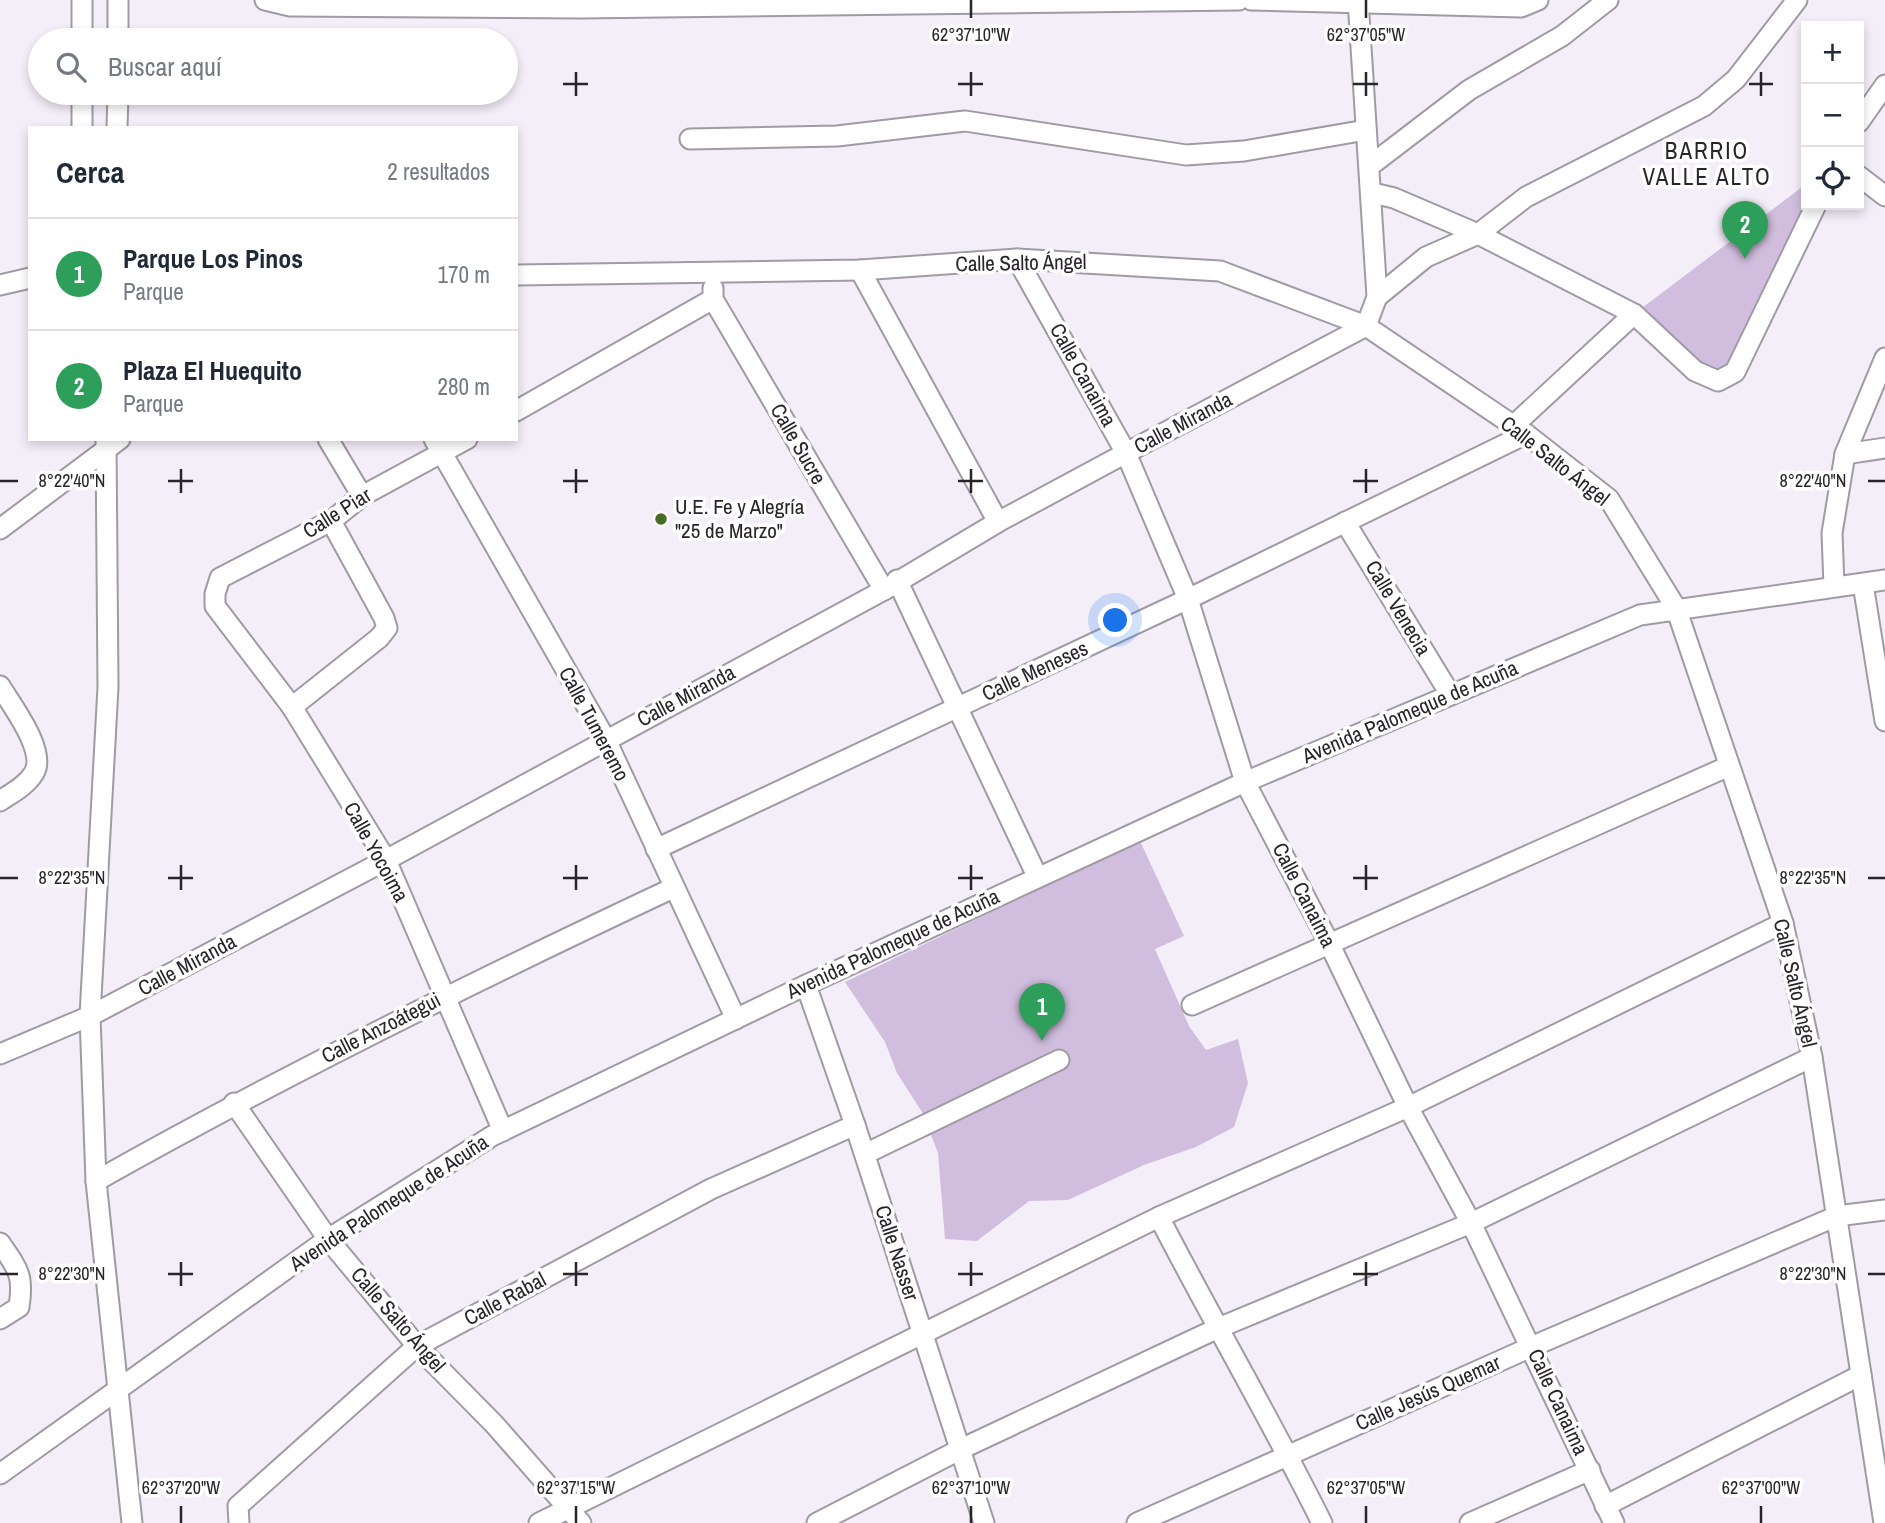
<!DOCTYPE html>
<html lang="es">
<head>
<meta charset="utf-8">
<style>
  body { margin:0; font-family:"Archivo Narrow",sans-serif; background:#f2f2f3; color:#1f2937 }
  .controls { position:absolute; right:21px; top:21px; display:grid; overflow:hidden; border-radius:0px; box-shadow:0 4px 10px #0003 }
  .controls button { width:63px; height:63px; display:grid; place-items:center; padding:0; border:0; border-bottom:2px solid #e0e1e3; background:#fff; color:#1f2937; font:35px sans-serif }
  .you { position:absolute; left:1116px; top:621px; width:24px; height:24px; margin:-18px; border:5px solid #fff; border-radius:50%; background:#1a73e8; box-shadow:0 0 0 10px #1a73e833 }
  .badge { display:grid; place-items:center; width:46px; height:46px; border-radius:50%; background:#496c24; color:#fff; font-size:23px; font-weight:700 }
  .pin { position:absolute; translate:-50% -58px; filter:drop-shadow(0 2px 4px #0008) }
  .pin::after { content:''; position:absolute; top:37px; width:24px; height:21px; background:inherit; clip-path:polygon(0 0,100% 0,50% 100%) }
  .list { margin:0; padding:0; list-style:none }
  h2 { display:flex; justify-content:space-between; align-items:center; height:91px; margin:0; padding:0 28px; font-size:30px }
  h2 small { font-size:23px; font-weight:400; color:#747a83 }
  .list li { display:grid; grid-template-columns:46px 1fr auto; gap:21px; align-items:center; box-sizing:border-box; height:112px; padding:0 28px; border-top:2px solid #e0e1e3 }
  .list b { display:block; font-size:26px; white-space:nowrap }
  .list p { margin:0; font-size:23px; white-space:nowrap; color:#747a83 }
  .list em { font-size:23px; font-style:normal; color:#747a83 }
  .icon { flex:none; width:38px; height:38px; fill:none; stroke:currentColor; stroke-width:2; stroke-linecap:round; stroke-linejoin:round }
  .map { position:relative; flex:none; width:1885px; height:1523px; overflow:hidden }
  .search { position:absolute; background:#fff; box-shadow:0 4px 10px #0003; left:28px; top:28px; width:490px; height:77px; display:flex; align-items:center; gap:18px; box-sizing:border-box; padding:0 24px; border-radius:38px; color:#747a83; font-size:26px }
  .panel { position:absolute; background:#fff; box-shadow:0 4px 10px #0003; left:28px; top:126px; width:490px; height:315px; border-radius:0px }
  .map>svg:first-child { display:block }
  .green { fill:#d1bede }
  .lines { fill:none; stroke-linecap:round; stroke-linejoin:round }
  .minor-casing { stroke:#a09aa5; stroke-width:23 }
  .minor { stroke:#fff; stroke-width:19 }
  .ticks { fill:none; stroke:#28252a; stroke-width:2.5 }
  .poi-dot { fill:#496c24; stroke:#fefefe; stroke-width:2.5 }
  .labels { text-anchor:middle; stroke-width:7; stroke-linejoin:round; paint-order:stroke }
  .street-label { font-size:21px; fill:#28252a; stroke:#fefefe }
  .poi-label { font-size:21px; fill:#28252a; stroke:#fefefe; text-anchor:start }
  .neighbourhood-label { font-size:23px; letter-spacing:2px; fill:#28252a; stroke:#fefefe }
  .ticks-label { font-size:18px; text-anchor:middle; fill:#28252a; stroke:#fefefe; stroke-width:7; stroke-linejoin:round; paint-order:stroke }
</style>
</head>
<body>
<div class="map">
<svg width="1885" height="1523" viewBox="0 0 1885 1523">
  <rect width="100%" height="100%" fill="#f4eef9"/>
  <g class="green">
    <path d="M1806 184V205H1813L1718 381 1634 314Z"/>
    <path d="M1140 841 1184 936 1155 949 1189 1026 1206 1050 1238 1039 1248 1083 1234 1127 1196 1147 1144 1165 1068 1200 1029 1201 977 1241 945 1239 938 1153 922 1112 897 1073 885 1042 845 982Z"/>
  </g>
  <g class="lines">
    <g class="minor-casing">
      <g id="minor">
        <path d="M118 0V40"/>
        <path d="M265 0 290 6 581 8 1239 0"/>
        <path d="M1251 0 1521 7 1538 0"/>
        <path d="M82 40V0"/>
        <path d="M82 93V128"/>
        <path d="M1859 122 1885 85"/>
        <path d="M117 128 118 93"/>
        <path d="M690 139 837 136 965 121 1186 155 1244 151 1366 130"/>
        <path d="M1371 165 1469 90 1562 36 1608 0"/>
        <path d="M1859 176 1885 196"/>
        <path d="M1373 193 1394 198 1478 234 1634 314 1695 371 1718 381 1735 372 1816 205"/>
        <path d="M1017 259 1126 453 1188 599 1245 782 1329 943 1408 1107 1471 1223 1614 1523"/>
        <path d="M860 270 998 522"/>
        <path d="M516 275 860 270 1017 259 1220 271 1366 326 1526 434 1609 499 1676 608 1783 923 1812 1057 1884 1523"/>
        <path d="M0 285 30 278"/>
        <path d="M1377 297 1426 257 1478 234 1526 197 1704 106 1736 79 1797 0"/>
        <path d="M713 299 884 590"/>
        <path d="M516 411 713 299V288"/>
        <path d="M1513 426 1634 314"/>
        <path d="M106 439 108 687 90 1016 96 1181 132 1523"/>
        <path d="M328 439 362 496"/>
        <path d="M434 439 606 740 736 1019"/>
        <path d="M467 439 362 496 331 521 220 578 215 594V606L292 707 386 860 503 1131"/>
        <path d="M1845 454 1885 448"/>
        <path d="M1345 522 1450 694"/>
        <path d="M0 529 120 439"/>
        <path d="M897 580 1037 876"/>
        <path d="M1863 584 1885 721"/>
        <path d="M1834 586 1832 533 1845 454 1885 358"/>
        <path d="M0 686C12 706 47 751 34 773 26 786 12 793 0 801"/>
        <path d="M292 707 379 638 387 628 384 618 331 521"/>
        <path d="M656 849 1188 599 1526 434"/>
        <path d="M806 985 855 1125 984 1523"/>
        <path d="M1192 1005 1729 766"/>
        <path d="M0 1054 90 1016 386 860 884 590 998 522 1126 453 1366 326 1377 297 1358 0"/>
        <path d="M234 1103 328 1239 417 1346 494 1424 581 1523"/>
        <path d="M865 1154 1059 1060"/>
        <path d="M96 1181C284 1075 477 980 673 888"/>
        <path d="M1159 1217C1212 1320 1271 1420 1322 1523"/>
        <path d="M0 1243C18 1269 24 1275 19 1307L0 1319"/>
        <path d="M0 1474 328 1239 492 1136 806 985 1245 782 1640 615 1885 580"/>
        <path d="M1605 1506 1861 1375"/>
        <path d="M239 1523 238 1506 417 1346 711 1189 855 1125"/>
        <path d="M539 1523 1159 1217 1408 1107 1783 923"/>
        <path d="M817 1523 961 1449 1216 1329 1471 1223 1812 1057"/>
        <path d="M1137 1523 1531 1347 1837 1216 1885 1210"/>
        <path d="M1470 1523 1590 1470"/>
      </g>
    </g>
    <use href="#minor" class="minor"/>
  </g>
  <path class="ticks" d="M971 0V18M1366 0V18M576 72V96M971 72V96M1366 72V96M1761 72V96M563 84H588M958 84H983M1353 84H1378M1749 84H1773M181 469V493M576 469V493M971 469V493M1366 469V493M0 481H18M168 481H193M563 481H588M958 481H983M1353 481H1378M1868 481H1885M181 865V890M576 865V890M971 865V890M1366 865V890M0 878H18M168 878H193M563 878H588M958 878H983M1353 878H1378M1868 878H1885M181 1262V1286M576 1262V1286M971 1262V1286M1366 1262V1286M0 1274H18M168 1274H193M563 1274H588M958 1274H983M1353 1274H1378M1868 1274H1885M181 1506V1523M576 1506V1523M971 1506V1523M1366 1506V1523M1761 1506V1523"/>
  <circle class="poi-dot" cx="661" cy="519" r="7"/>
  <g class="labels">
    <g class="street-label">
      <text transform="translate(1021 263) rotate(-1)" y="7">Calle Salto Ángel</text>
      <text transform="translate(1083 375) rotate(61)" y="7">Calle Canaima</text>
      <text transform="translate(1183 423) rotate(-28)" y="7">Calle Miranda</text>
      <text transform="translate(798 444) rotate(60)" y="7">Calle Sucre</text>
      <text transform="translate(1555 461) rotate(38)" y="7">Calle Salto Ángel</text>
      <text transform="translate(337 513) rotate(-32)" y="7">Calle Piar</text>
      <text transform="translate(1398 608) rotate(59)" y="7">Calle Venecia</text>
      <text transform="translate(1035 671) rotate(-25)" y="7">Calle Meneses</text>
      <text transform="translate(686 696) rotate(-28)" y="7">Calle Miranda</text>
      <text transform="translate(1410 712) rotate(-23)" y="7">Avenida Palomeque de Acuña</text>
      <text transform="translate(594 724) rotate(62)" y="7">Calle Tumeremo</text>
      <text transform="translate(376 852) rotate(61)" y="7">Calle Yocoima</text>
      <text transform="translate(1304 895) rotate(63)" y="7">Calle Canaima</text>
      <text transform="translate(893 944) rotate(-25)" y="7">Avenida Palomeque de Acuña</text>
      <text transform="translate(187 965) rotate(-28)" y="7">Calle Miranda</text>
      <text transform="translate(1795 983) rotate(77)" y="7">Calle Salto Ángel</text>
      <text transform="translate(381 1028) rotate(-27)" y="7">Calle Anzoátegui</text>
      <text transform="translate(389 1203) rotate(-33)" y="7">Avenida Palomeque de Acuña</text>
      <text transform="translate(897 1253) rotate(72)" y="7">Calle Nasser</text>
      <text transform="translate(505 1299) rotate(-28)" y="7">Calle Rabal</text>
      <text transform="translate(398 1320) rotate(49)" y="7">Calle Salto Ángel</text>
      <text transform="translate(1428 1393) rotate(-24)" y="7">Calle Jesús Quemar</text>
      <text transform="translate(1558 1402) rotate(65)" y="7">Calle Canaima</text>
    </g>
    <g class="poi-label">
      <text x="675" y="514">U.E. Fe y Alegría<tspan x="675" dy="24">"25 de Marzo"</tspan></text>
    </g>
    <g class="neighbourhood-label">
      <text x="1707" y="159">BARRIO<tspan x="1707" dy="26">VALLE ALTO</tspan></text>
    </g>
  </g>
  <g class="ticks-label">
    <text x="971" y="41">62°37'10"W</text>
    <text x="1366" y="41">62°37'05"W</text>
    <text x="72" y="487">8°22'40"N</text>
    <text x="1813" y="487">8°22'40"N</text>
    <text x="72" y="884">8°22'35"N</text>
    <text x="1813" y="884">8°22'35"N</text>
    <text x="72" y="1280">8°22'30"N</text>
    <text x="1813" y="1280">8°22'30"N</text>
    <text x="181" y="1494">62°37'20"W</text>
    <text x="576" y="1494">62°37'15"W</text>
    <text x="971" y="1494">62°37'10"W</text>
    <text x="1366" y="1494">62°37'05"W</text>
    <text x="1761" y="1494">62°37'00"W</text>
  </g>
</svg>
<div class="controls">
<button>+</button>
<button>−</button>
<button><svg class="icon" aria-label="locate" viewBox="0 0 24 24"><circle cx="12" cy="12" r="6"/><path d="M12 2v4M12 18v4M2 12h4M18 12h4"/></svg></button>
</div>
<div class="you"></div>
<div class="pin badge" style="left:1042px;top:1041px;background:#2e9e5b">1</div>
<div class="pin badge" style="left:1745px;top:259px;background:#2e9e5b">2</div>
<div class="search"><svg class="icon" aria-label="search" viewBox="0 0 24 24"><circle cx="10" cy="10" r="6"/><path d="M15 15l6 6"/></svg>Buscar aquí</div>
<section class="panel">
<h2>Cerca<small>2 resultados</small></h2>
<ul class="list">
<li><span class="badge" style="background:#2e9e5b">1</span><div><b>Parque Los Pinos</b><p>Parque</p></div><em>170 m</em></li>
<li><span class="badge" style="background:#2e9e5b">2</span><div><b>Plaza El Huequito</b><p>Parque</p></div><em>280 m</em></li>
</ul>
</section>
</div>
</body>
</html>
